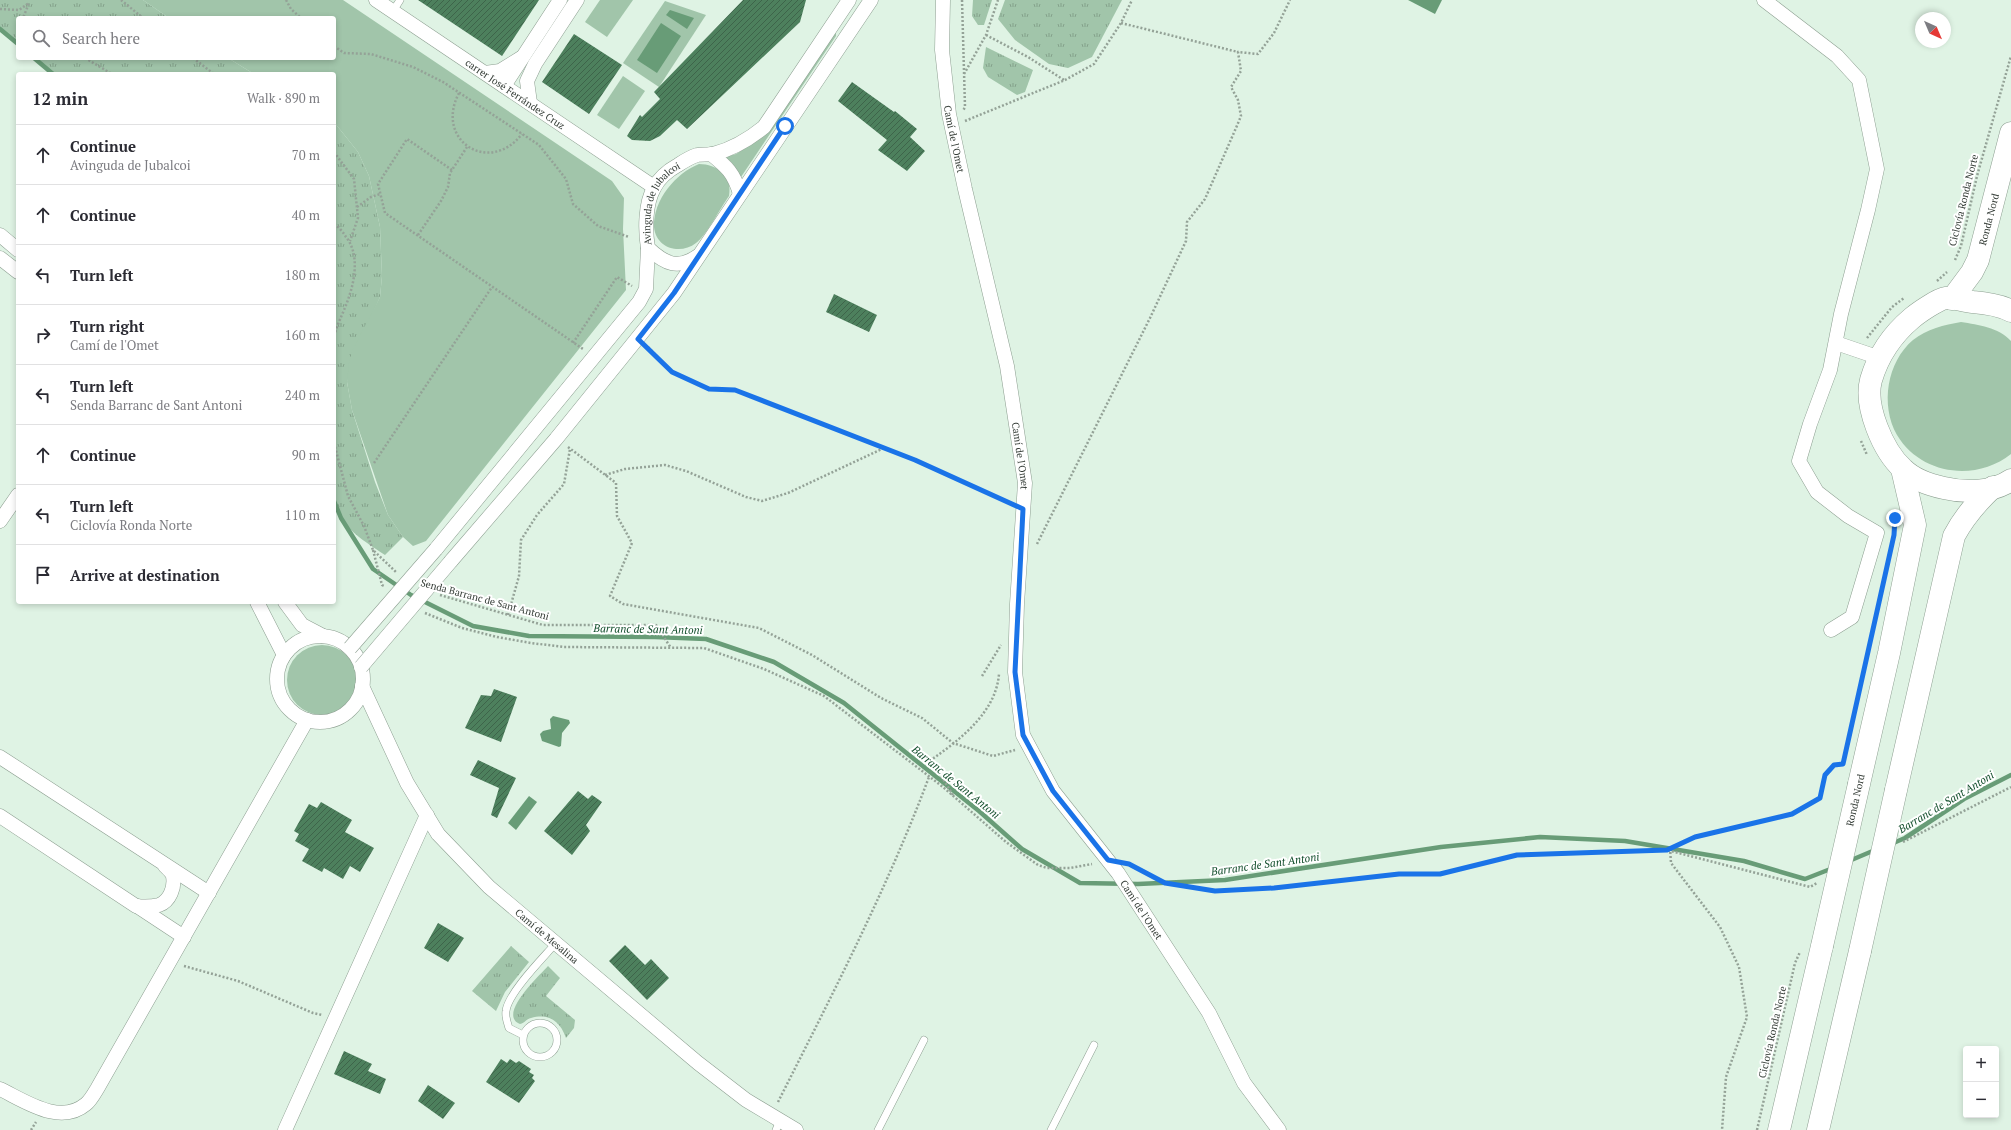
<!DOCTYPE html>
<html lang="en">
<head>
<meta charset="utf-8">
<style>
  body { margin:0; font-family:"PT Serif",serif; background:#f7f7f7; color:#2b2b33 }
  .controls { position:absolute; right:12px; bottom:12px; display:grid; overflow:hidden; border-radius:4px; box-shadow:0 2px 6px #0003 }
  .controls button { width:36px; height:36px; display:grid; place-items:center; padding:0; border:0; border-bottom:1px solid #e1e1e2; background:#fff; color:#2b2b33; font:20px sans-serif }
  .compass { position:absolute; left:1915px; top:12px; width:36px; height:36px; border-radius:50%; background:#fff; box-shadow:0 2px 6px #0003; rotate:136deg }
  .stop { position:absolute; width:12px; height:12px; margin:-9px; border:3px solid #1a73e8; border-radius:50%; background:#fff }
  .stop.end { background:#1a73e8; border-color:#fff; box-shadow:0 1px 4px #0008 }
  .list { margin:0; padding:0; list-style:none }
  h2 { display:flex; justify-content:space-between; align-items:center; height:52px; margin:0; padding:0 16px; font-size:17px }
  h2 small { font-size:13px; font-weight:400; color:#7c7c81 }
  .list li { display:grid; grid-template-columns:26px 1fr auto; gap:12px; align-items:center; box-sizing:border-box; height:60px; padding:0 16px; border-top:1px solid #e1e1e2 }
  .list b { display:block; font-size:15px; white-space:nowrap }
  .list p { margin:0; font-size:13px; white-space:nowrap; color:#7c7c81 }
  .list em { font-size:13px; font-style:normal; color:#7c7c81 }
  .icon { flex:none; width:22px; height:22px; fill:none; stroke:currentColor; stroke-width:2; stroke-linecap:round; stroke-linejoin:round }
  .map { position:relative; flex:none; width:2011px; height:1130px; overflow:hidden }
  .search { position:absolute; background:#fff; box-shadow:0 2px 6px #0003; left:16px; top:16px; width:320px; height:44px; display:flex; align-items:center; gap:10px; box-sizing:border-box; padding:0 14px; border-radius:4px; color:#7c7c81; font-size:15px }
  .panel { position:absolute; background:#fff; box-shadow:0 2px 6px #0003; left:16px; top:72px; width:320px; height:532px; border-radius:4px }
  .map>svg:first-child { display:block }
  .grass { fill:url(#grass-tufts) }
  .green { fill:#a1c5aa }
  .water { fill:#689c77 }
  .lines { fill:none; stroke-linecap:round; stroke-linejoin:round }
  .stream { stroke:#689c77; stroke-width:4.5 }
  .building { fill:url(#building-hatch) }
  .service-casing { stroke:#8d9f91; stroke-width:8 }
  .minor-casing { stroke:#8d9f91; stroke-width:15 }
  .primary-casing { stroke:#8d9f91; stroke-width:23 }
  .path { stroke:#94a297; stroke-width:2.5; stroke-dasharray:2 2; stroke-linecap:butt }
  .service { stroke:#fff; stroke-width:7 }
  .minor { stroke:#fff; stroke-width:14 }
  .primary { stroke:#fff; stroke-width:22 }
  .minor-bridge-casing { stroke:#8d9f91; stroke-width:15; stroke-linecap:butt }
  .primary-bridge-casing { stroke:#8d9f91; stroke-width:23; stroke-linecap:butt }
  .minor-bridge { stroke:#fff; stroke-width:14 }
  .primary-bridge { stroke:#fff; stroke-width:22 }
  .route { stroke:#1a73e8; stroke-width:5 }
  .labels { text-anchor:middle; stroke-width:4; stroke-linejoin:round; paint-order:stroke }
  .street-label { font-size:10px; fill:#353d37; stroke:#fff }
  .water-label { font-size:11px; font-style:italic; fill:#0f4c29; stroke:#fff }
</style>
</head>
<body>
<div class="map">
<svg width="2011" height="1130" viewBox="0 0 2011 1130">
  <defs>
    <pattern id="grass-tufts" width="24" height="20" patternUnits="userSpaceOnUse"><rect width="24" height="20" fill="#a1c5aa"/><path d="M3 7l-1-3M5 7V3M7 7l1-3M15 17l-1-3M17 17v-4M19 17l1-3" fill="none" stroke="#84a18b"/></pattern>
    <pattern id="building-hatch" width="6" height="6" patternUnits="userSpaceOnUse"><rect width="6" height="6" fill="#4d805d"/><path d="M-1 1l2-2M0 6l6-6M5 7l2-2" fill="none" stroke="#3e644a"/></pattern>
  </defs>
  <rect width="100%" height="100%" fill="#dff3e4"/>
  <g class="grass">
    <path d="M0 0H143L169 18H18V44L0 29Z"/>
    <path d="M973 0H992L984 25H978L972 16Z"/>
    <path d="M1005 0H1122L1092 57 1068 68 1049 64 1015 40 998 19Z"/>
    <path d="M986 47 1033 70 1025 92 1017 95 988 77 983 68Z"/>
    <path d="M34 58H228L254 74H53Z"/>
    <path d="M334 122 358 152 369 176 380 227 382 276 380 297 370 319 347 382 352 410 375 482 388 515 403 537 385 555C360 538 345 531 334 501Z"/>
    <path d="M511 946 529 962 505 992 496 1011 472 991Z"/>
    <path d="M548 966 560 978 546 996 575 1020 574 1028 566 1038C560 1021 549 1013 531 1018 526 1019 525 1023 520 1024 497 1015 539 976 548 966Z"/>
  </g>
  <g class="green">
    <path d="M143 0H343L612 181 624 198 623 229 626 290 426 541 413 546 403 537 388 515 352 410 347 382 349 363 352 351 380 297 382 276 380 227 369 176 358 152 334 122V74H254L228 58H334V18H169Z"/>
    <path d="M600 0H633L607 37 585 22Z"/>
    <path d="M665 1 706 15 659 87 623 63Z"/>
    <path d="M836 33V36L741 177 732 163 725 157 736 154 758 140 833 34Z"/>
    <path d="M623 76 645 91 619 129 597 115Z"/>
    <path d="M699 164C717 164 733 176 729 196 721 207 706 236 696 243 681 255 656 249 654 227 653 200 676 173 699 164Z"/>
    <path d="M1961 322C1979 325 1998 327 2011 341V454C1976 482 1921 475 1897 435 1880 405 1887 362 1913 340 1927 329 1944 325 1961 322Z"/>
    <circle cx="322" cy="680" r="35"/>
  </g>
  <g class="water">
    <path d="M1408 0H1442L1435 14Z"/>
    <path d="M670 10 694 18 687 29 666 15Z"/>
    <path d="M661 23 681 36 657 73 637 60Z"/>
    <path d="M553 716 569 720 570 723 562 733 561 746 559 747 542 741 540 734 543 731 551 729 550 719Z"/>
    <path d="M529 796 537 802 516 830 508 823Z"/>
  </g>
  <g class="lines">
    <g class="stream">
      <path d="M0 29 18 44"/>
      <path d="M34 58 53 74"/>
      <path d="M334 501 341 518 373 569 411 595 473 626 529 636 655 637 706 639 774 662 844 703 979 811 1022 849 1080 883 1138 884 1225 880 1441 847 1540 837 1625 841 1744 861 1805 879 1833 868"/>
      <path d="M1891 844 1905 838 1964 799 2011 775"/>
      <path d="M1849 861 1875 850"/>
    </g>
  </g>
  <g class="building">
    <path d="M418 0H539L502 56Z"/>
    <path d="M743 0H806L800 22 687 129 677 120 660 136 650 141 632 140 627 136 640 115 642 117 660 99 654 92Z"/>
    <path d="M574 34 622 65 589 114 542 82Z"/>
    <path d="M852 82 894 112 895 111 917 129 910 137 925 151 907 171 878 150 887 140 838 101Z"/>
    <path d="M834 294 877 315 869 332 826 312Z"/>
    <path d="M494 689 517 697 501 742 465 728 481 695 491 696Z"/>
    <path d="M478 760 516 778 497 818 491 815 499 788 470 775Z"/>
    <path d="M578 791 588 799 592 795 602 802 586 825 590 831 572 855 544 831Z"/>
    <path d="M321 802 352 820 345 832 374 848 360 872 350 866 343 879 324 868 322 872 302 861 309 849 295 841 299 834 294 831 309 804 317 808Z"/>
    <path d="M438 923 464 938 448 962 424 948Z"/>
    <path d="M625 945 645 965 651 959 669 978 647 1000 609 961Z"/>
    <path d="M344 1051 372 1064 368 1071 386 1079 380 1094 334 1074Z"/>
    <path d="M501 1059 507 1063 510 1059 516 1063 519 1061 531 1069 529 1072 534 1075 532 1078 535 1081 519 1103 486 1082Z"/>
    <path d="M428 1085 455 1103 443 1119 418 1101Z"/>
  </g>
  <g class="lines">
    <g class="service-casing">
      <g id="service">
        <path d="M393 11 400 0"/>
        <circle cx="540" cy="1040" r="17"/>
        <path d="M523 1035 509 1028C507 1022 505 1017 506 1011 508 993 543 958 555 944"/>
        <path d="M776 1130 780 1120"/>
        <path d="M878 1130 924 1040"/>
        <path d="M1051 1130 1094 1045"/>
      </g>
    </g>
    <g class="minor-casing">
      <g id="minor">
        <path id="s1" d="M376 0 654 187"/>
        <path id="s2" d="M943 0 942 50 949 114 965 189 1007 366 1025 483 1017 604 1015 672 1023 735 1053 791 1118 873 1209 1013 1244 1083 1279 1130"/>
        <path d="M1764 0 1837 56 1859 80 1877 169 1868 210 1841 314 1830 370 1810 424 1799 461 1817 492 1848 516 1877 533 1852 617 1831 630"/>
        <path d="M485 73 500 71 521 58"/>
        <path d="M504 86 560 0"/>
        <path d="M530 103 527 81 535 64 577 0"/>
        <path d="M711 154C727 167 734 173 740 194"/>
        <path d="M0 235 18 250"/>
        <path id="s3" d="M698 256C678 270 665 264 648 248 645 230 645 204 654 188 659 178 669 170 678 165 684 161 691 157 697 155 702 154 708 155 713 154 733 149 748 140 764 127L849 0"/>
        <path d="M0 258 18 272"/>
        <path d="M1836 343 1880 358"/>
        <path d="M0 521 18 495"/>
        <path d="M436 549 639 302 646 289 648 248"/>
        <path d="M451 561 556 439 674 293 871 0"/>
        <path d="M257 602 284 655"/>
        <path d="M285 602 302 625 323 636"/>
        <circle cx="320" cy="679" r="43"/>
        <path id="s4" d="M362 686 407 783 438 834 489 887 698 1063 746 1100 796 1130"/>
        <path d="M0 757 209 893"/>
        <path d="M0 816 136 906C144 907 151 907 159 905 170 901 175 887 173 876 172 872 168 869 165 866"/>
        <path d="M137 906 184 937"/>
        <path d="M0 1089C25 1101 60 1126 86 1104 90 1101 94 1094 97 1089L307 720"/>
        <path d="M285 1130 427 815"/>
      </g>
    </g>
    <g class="primary-casing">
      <g id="primary">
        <path id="s5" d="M1952 299 1972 272 1978 260 2011 133"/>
        <path d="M2011 311C2000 305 1985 303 1973 302 1964 301 1955 298 1946 298 1938 299 1918 313 1912 318 1893 334 1878 356 1871 380 1864 406 1883 451 1903 469 1913 479 1930 485 1944 488 1965 493 1992 493 2011 480"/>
        <path d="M1859 784 1889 653 1915 525 1902 469"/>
        <path d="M1896 790 1954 536C1964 517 1977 502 1993 487"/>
        <path d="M1779 1130 1822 946"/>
        <path d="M1818 1130 1860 951"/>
      </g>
    </g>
    <g class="path">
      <path d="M121 0 143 18"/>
      <path d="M286 0 291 9 301 18"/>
      <path d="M962 0 965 107 963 111"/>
      <path d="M0 9 19 10 29 3 23 18"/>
      <path d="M1121 23 1238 52"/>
      <path d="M986 35 1028 57 1064 80"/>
      <path d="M334 46 344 53 371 54 413 67 443 82 539 145 566 179 573 204 598 226 629 237"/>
      <path d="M85 58 112 74"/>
      <path d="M193 58 214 74"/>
      <path d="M964 74 986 35 998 0"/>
      <path d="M459 93C434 140 489 176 522 134"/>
      <path d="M965 121 1065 80 1094 64 1121 23 1132 0"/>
      <path d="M334 152 354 179 358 218 350 241"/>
      <path d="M452 170 407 139 378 184 385 213 583 349"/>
      <path d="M357 207 371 197 380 194"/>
      <path d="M334 224C339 227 343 232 346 237 362 257 353 289 344 310 340 320 335 329 334 339"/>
      <path d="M418 235 441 201 448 187 450 173 467 147"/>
      <path d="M1955 260 1961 246 1977 176 2011 56"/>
      <path d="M1937 281 1947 272"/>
      <path d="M1867 338 1892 307 1904 298"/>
      <path d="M573 343 617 277 632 286"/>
      <path d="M648 347 672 372 709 389 735 390 915 460 1010 503"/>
      <path d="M1861 441 1867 455"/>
      <path d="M334 443 348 496 364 526 373 550 396 572"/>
      <path d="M568 447 616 483 617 516 632 543 610 596 623 604 759 628 812 655 881 698 922 718 953 743 993 756 1015 750"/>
      <path d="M374 463 492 287"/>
      <path d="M605 475 625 469 665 465 686 471 746 497 762 501 788 493 884 448"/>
      <path d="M1037 544 1150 318 1186 241 1187 222 1205 199 1236 128 1241 116 1238 100 1231 87 1241 71 1238 52 1258 54 1274 33 1290 0"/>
      <path d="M373 550 382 585 384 586"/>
      <path d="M440 595 543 625H656L671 648"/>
      <path d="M425 613 462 628 497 637 531 643 564 647 704 648 764 669 824 696 943 787 1006 842 1038 865 1047 868H1070L1092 864"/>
      <path d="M508 615 519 576 521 540 537 515 564 484 570 449"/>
      <path d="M982 676 1001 645"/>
      <path d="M1847 745 1875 619"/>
      <path d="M953 795 931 760C961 739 996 712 999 674"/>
      <path d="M1903 842 2011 787"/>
      <path d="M1670 848 1671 863 1720 927 1739 967 1747 1017 1726 1077 1722 1130"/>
      <path d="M1670 848 1695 837 1792 814 1820 798 1825 775 1834 765 1843 764"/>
      <path d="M1132 866 1165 883 1215 891 1274 888 1399 874H1440L1517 855 1667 850 1810 887 1817 883"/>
      <path d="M184 966 238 981 313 1013 322 1015"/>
      <path d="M778 1102C832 995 887 889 929 777"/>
      <path d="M31 1130 36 1122"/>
      <path d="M1757 1130 1795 963 1800 952"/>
    </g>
    <use href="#service" class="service"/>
    <use href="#minor" class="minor"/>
    <use href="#primary" class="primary"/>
    <g class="minor-bridge-casing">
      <g id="minor-bridge">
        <path d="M350 648 436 549"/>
        <path d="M361 667 451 561"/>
      </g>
    </g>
    <g class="primary-bridge-casing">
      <g id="primary-bridge">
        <path d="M1822 946 1859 784"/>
        <path d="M1860 951 1896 790"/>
      </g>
    </g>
    <use href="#minor-bridge" class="minor-bridge"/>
    <use href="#primary-bridge" class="primary-bridge"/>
  </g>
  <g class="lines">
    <path class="route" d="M785 126 674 293 638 339 672 372 709 389 735 390 915 460 1023 509 1015 672 1023 735 1053 791 1108 860 1129 864 1165 883 1215 891 1274 888 1399 874H1440L1517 855 1667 850 1695 837 1792 814 1820 798 1825 775 1834 765 1843 764 1894 535 1895 518"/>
  </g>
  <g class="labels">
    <g class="street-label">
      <text dy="4" stroke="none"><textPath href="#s1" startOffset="168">carrer José Ferrández Cruz</textPath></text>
      <text dy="4" stroke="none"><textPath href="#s2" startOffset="140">Camí de l'Omet</textPath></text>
      <text transform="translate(1963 200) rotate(-76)" y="4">Ciclovía Ronda Norte</text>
      <text dy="4" stroke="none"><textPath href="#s3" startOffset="106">Avinguda de Jubalcoi</textPath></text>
      <text dy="4" stroke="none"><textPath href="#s5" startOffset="89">Ronda Nord</textPath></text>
      <text dy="4" stroke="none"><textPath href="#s2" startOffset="464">Camí de l'Omet</textPath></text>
      <text transform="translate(485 599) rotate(15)" y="4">Senda Barranc de Sant Antoni</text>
      <text transform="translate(1855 800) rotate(-77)" y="4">Ronda Nord</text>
      <text dy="4" stroke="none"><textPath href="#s2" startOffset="956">Camí de l'Omet</textPath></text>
      <text dy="4" stroke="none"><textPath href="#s4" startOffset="316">Camí de Mesalina</textPath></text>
      <text transform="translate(1772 1032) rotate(-77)" y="4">Ciclovía Ronda Norte</text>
    </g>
    <g class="water-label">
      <text transform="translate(648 629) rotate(1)" y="4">Barranc de Sant Antoni</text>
      <text transform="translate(956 782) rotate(39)" y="4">Barranc de Sant Antoni</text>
      <text transform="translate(1946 802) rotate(-31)" y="4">Barranc de Sant Antoni</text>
      <text transform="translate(1265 864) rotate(-8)" y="4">Barranc de Sant Antoni</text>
    </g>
  </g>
</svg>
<div class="controls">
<button>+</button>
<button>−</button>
</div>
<svg class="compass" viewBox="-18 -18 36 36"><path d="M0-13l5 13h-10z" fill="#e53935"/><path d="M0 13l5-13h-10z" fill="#7c7c81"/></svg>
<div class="stop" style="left:785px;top:126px"></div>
<div class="stop end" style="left:1895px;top:518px"></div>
<div class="search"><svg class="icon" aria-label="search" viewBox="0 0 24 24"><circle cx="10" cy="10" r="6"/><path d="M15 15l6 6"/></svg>Search here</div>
<section class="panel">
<h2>12 min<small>Walk · 890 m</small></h2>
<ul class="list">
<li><svg class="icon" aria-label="ahead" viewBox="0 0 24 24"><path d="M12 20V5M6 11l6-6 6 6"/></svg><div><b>Continue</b><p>Avinguda de Jubalcoi</p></div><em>70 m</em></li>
<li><svg class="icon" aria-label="ahead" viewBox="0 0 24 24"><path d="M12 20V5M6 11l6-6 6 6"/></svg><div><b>Continue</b></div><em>40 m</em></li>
<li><svg class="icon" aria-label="left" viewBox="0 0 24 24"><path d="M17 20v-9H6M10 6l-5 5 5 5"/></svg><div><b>Turn left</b></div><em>180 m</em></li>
<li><svg class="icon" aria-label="right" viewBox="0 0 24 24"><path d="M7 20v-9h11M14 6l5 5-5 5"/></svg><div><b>Turn right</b><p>Camí de l'Omet</p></div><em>160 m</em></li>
<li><svg class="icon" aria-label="left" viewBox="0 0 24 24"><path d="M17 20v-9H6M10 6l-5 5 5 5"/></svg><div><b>Turn left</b><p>Senda Barranc de Sant Antoni</p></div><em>240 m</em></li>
<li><svg class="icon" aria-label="ahead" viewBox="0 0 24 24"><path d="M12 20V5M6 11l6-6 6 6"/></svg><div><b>Continue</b></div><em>90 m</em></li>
<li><svg class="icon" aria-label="left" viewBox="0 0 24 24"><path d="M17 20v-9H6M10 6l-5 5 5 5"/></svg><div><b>Turn left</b><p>Ciclovía Ronda Norte</p></div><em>110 m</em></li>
<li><svg class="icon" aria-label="arrive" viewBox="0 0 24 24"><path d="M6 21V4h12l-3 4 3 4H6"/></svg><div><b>Arrive at destination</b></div></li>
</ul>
</section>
</div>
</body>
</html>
